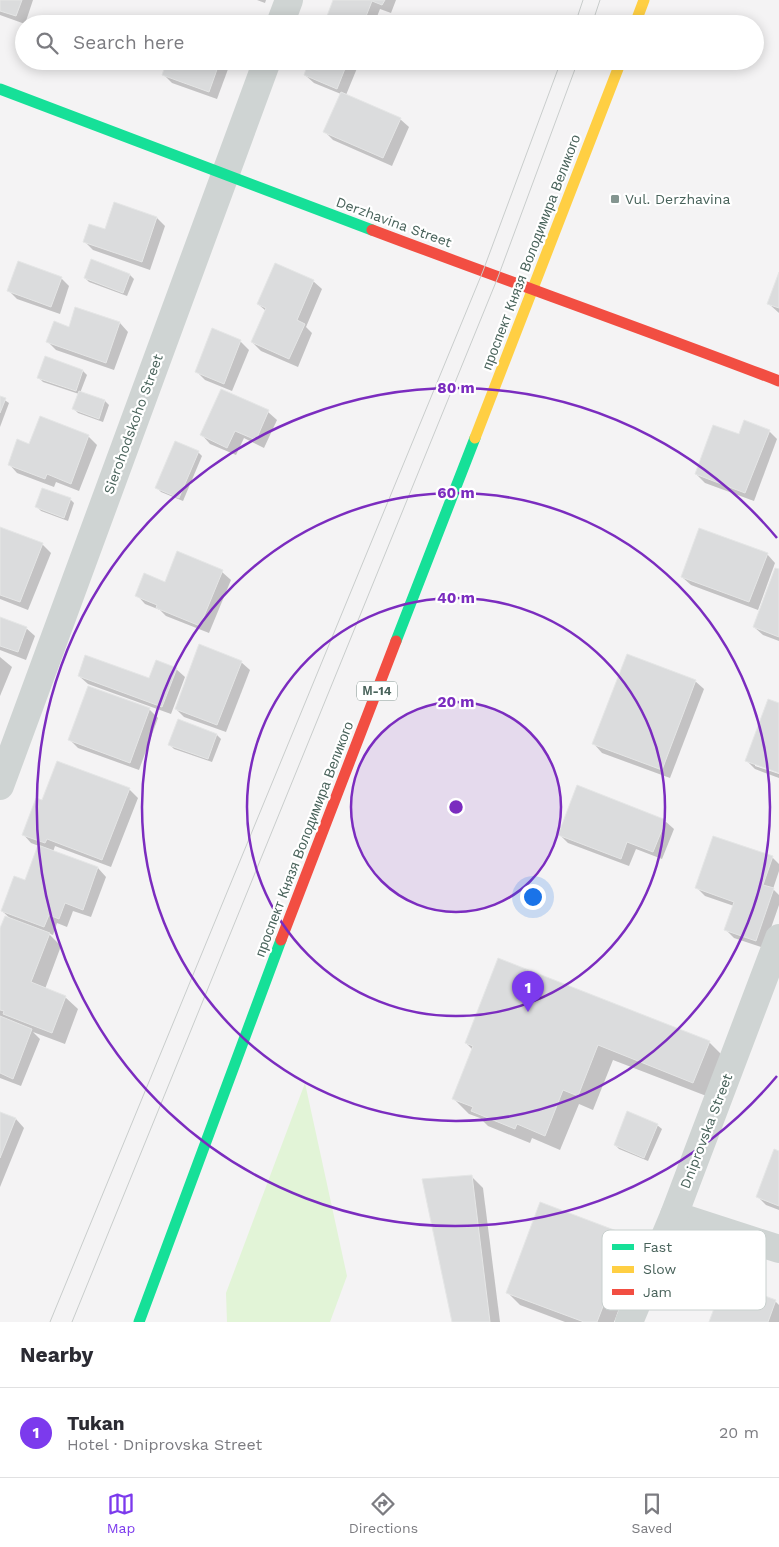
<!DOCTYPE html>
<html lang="en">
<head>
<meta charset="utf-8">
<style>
  body { margin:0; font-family:"Work Sans",sans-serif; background:#f2f2f3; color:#2b2b33 }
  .you { position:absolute; left:532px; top:896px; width:18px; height:18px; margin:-12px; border:4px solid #fff; border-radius:50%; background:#1a73e8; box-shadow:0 0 0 8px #1a73e833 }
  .badge { display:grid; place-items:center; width:32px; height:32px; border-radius:50%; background:#7c3aed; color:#fff; font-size:16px; font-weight:700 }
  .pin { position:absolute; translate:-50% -41px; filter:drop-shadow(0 1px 2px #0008) }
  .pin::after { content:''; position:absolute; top:26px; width:18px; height:15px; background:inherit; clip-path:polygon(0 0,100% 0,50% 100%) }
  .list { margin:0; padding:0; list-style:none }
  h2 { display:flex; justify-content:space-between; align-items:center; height:65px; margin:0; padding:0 20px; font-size:21px }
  h2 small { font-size:16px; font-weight:400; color:#7c7c81 }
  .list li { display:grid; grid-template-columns:32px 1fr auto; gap:15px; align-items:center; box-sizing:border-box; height:90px; padding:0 20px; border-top:1px solid #e1e1e2 }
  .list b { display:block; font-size:19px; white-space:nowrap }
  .list p { margin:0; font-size:16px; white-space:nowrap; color:#7c7c81 }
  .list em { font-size:16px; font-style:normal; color:#7c7c81 }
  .icon { flex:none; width:28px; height:28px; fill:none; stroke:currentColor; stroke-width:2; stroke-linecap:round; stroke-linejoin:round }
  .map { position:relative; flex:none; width:779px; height:1322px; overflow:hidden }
  .search { position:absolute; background:#fff; box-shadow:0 2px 12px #0003; left:15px; right:15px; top:15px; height:55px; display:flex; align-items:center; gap:12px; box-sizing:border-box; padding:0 18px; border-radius:28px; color:#7c7c81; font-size:19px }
  .sheet { height:155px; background:#fff }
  nav { display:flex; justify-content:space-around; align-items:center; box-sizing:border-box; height:70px; border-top:1px solid #e1e1e2; background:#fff; font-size:14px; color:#7c7c81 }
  nav a { display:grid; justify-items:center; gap:2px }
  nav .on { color:#7c3aed }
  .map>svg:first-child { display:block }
  .green { fill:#e2f4d7 }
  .shadow { fill:#0003 }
  .building { fill:#dbdcdd; stroke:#e5e6e6 }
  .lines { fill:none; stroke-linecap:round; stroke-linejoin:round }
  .street { stroke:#cfd4d3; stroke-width:28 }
  .fast { stroke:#16e098; stroke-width:11 }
  .slow { stroke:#ffcf43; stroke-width:11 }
  .jam { stroke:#f24e42; stroke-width:11 }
  .tram { stroke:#c9cdcc; stroke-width:1 }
  .ring { fill:none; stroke:#7b2cbf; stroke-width:2.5 }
  .poi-dot { fill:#849590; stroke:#fff; stroke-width:2 }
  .labels { text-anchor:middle; stroke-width:4.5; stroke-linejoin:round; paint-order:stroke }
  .shield { fill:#fff; stroke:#7f918c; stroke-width:1 }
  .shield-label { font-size:12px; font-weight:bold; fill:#48625a }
  .poi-label { font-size:14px; fill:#48625a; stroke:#fff; text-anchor:start }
  .street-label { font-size:14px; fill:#48625a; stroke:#fff }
  .key { fill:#fff; stroke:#c8d0ce; stroke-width:1 }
  .key-label { font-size:14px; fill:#48625a }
  .centre { fill:#7b2cbf; stroke:#fff; stroke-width:2.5 }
  .ring-label { font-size:15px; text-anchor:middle; font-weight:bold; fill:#7b2cbf; stroke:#fff; stroke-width:4.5; stroke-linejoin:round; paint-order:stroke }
</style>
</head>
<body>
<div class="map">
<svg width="779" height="1322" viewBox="0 0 779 1322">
  <rect width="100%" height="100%" fill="#f4f3f4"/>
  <path class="green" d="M305 1083 347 1276 330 1322H227L226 1293Z"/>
  <g class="shadow">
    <path d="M0 0H33L25 24 0 15Z"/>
    <path d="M257 0H266L265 3Z"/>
    <path d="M335 0H396L391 13 380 9 374 24H325Z"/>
    <path d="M169 61H231L217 99 172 83 164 75Z"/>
    <path d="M311 61H360L346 95 400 119 409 127 392 166 333 140 325 132 341 94 314 83 305 75Z"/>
    <path d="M157 218 165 226 150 270 93 250 85 242 106 231Z"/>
    <path d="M130 275 134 279 127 296 89 282 85 278Z"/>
    <path d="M779 276V313L769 304Z"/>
    <path d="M61 278 69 286 60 314 17 299 9 291Z"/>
    <path d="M313 281 322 289 306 327 312 333 298 367 261 351 252 342 266 311 258 304Z"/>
    <path d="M76 308 120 323 128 332 114 370 56 350 48 342 69 328Z"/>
    <path d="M240 341 249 350 232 391 205 380 197 372Z"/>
    <path d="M83 371 87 375 80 393 105 401 109 405 103 422 78 413 74 409 79 394 43 382 39 378Z"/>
    <path d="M222 391 268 412 277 420 264 448 244 438 236 455 210 444 202 435Z"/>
    <path d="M0 397 9 403 0 427Z"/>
    <path d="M40 418 89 437 97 445 79 491 56 482 54 487 17 473 9 464 30 445Z"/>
    <path d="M769 431 777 439 754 501 705 483 696 474 740 436Z"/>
    <path d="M198 452 202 456 183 501 161 492 157 488Z"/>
    <path d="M70 499 74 503 68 521 41 511 37 507Z"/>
    <path d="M0 528 42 544 51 553 28 610 0 599Z"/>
    <path d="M767 554 775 563 758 610 691 585 682 577Z"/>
    <path d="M779 570V641L763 635 754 627Z"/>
    <path d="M222 572 231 580 209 633 166 616 160 610 145 604 137 595 166 583Z"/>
    <path d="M0 619 26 628 35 636 26 660 0 650Z"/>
    <path d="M0 657 12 667 0 696Z"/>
    <path d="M241 662 250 670 226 732 184 717 176 709Z"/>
    <path d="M176 669 185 677 171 714 88 684 79 676 150 680Z"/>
    <path d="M695 681 704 689 670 778 602 753 594 744Z"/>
    <path d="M779 704V772L755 763V766L779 774V778L755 769 746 760Z"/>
    <path d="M149 709 158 718 139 770 78 748 70 740Z"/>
    <path d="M178 721 217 735 221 739 212 762 174 749 170 745Z"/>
    <path d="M129 789 138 798 111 867 55 846 53 852 98 868 106 877 91 917 73 911 67 927 57 923 53 935 48 933 61 946 45 989 65 997 78 1009 65 1044 33 1032 40 1039 21 1086 0 1078V932L12 920 2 911 26 882 39 846 31 843 23 834 43 802Z"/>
    <path d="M665 821 674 829 662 859 636 849 629 866 568 843 559 834Z"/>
    <path d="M772 857 779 864V871L773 889 779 895V905L764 948 734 938 726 930 734 906 705 896 697 888Z"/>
    <path d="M709 1042 724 1057 709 1097 613 1060 593 1110 579 1104 560 1150 532 1138 530 1143 488 1126 480 1118 469 1114 454 1099 473 1050 466 1043Z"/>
    <path d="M0 1113 16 1119 24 1128 0 1187Z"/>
    <path d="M657 1125 662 1129 648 1161 619 1149 615 1145Z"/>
    <path d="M779 1152V1210L766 1205 757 1196Z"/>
    <path d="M471 1176 483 1188 500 1322H453Z"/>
    <path d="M629 1237 641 1249 614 1322H565L520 1305 508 1293Z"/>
    <path d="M775 1301 779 1305V1322H711Z"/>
  </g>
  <g class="building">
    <path d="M0 0H22L16 16 0 11Z"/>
    <path d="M333 0H385L382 5 372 1 363 24H324Z"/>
    <path d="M167 61H220L209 92 162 75Z"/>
    <path d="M309 61H348L337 89 304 75Z"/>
    <path d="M341 92 401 118 383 158 323 132Z"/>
    <path d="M114 202 157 217 142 262 83 242 89 224 105 229Z"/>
    <path d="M91 259 130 274 123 293 84 278Z"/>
    <path d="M18 261 62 277 51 307 7 291Z"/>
    <path d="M275 263 314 280 297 320 305 324 289 359 251 342 266 308 257 304Z"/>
    <path d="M779 272V308L767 304Z"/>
    <path d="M75 307 120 322 106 363 46 342 54 321 69 327Z"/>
    <path d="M212 328 241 340 224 384 195 372Z"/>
    <path d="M45 356 83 370 76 391 37 378Z"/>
    <path d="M221 389 269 410 256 440 235 431 227 448 200 435Z"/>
    <path d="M79 391 105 400 99 419 72 409Z"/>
    <path d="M0 396 6 398 0 413Z"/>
    <path d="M40 416 89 435 71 484 47 474 45 479 8 465 17 439 29 444Z"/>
    <path d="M744 420 770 430 745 493 695 474 713 425 739 434Z"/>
    <path d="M175 441 199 451 179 498 155 488Z"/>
    <path d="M42 488 71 498 64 518 35 507Z"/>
    <path d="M0 527 43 543 20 602 0 595Z"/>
    <path d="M699 528 768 553 749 602 681 577Z"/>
    <path d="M177 551 223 570 200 626 156 608 157 605 135 596 144 573 165 582Z"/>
    <path d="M775 568 779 569V637L753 627Z"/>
    <path d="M0 617 27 627 18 652 0 646Z"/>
    <path d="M199 644 242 661 217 725 175 709Z"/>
    <path d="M627 654 696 680 662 770 592 744Z"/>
    <path d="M85 655 149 678 156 660 177 668 162 707 78 676Z"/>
    <path d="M88 686 150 708 130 763 68 740Z"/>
    <path d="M768 699 779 703V773L745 761Z"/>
    <path d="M178 719 217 734 208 759 168 745Z"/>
    <path d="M57 761 130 788 102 860 47 839 45 843 22 835 36 798 42 800Z"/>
    <path d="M577 785 666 820 653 852 627 842 621 859 558 835Z"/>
    <path d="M713 836 773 856 763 885 774 888 756 941 724 930 734 902 695 888Z"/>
    <path d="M38 845 98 867 83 910 65 903 59 919 49 915 44 927 1 911 14 876 25 880Z"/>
    <path d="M5 916 50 933 31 982 66 996 52 1033 3 1014 4 1011 0 1010V928Z"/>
    <path d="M498 958 710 1041 693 1083 598 1045 578 1096 563 1090 545 1136 517 1124 515 1129 471 1111 473 1107 452 1099 473 1046 465 1043Z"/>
    <path d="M0 1016 32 1029 13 1079 0 1073Z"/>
    <path d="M627 1111 658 1124 644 1158 614 1145Z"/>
    <path d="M0 1112 16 1118 0 1158Z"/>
    <path d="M774 1149 779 1151V1206L756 1197Z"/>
    <path d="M472 1175 490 1322H452L422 1179Z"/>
    <path d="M540 1202 630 1236 597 1322H584L506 1293Z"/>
    <path d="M724 1281 776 1300 768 1322H709Z"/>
  </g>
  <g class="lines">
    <g class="street">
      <path d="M280 24 289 0"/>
      <path d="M0 786 267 61"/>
      <path d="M674 1215 779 1249"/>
      <path d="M629 1322 674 1215 779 938"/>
    </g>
    <g class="fast">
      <path d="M0 89 372 230"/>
      <path d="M396 641 475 438"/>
      <path d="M139 1322 281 940"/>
    </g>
    <g class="slow">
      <path d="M635 24 644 0"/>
      <path d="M475 438 621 61"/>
    </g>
    <g class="jam">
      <path d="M372 230C507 281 644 329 779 381"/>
      <path d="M281 940 396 641"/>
    </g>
    <g class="tram">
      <path d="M575 24 583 0"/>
      <path d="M592 24 600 0"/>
      <path d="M50 1322 483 271 561 61"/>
      <path d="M72 1322 498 277 578 61"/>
    </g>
  </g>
  <circle cx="456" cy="807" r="105" fill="#7b2cbf" fill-opacity=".12"/>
  <g class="ring">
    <circle cx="456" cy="807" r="105"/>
    <circle cx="456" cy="807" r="209"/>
    <circle cx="456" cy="807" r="314"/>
    <path d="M777 1076A419 419 0 1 1 777 538"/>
  </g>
  <rect class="poi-dot" x="610" y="194" width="10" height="10" rx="2.5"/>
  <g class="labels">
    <rect class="shield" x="357" y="681.5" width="40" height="19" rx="4"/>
    <g class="shield-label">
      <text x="377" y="695">М-14</text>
    </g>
    <g class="poi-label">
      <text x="625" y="204">Vul. Derzhavina</text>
    </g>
    <g class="street-label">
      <text transform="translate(394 222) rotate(20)" y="5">Derzhavina Street</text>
      <text transform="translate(531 252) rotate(-69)" y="5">проспект Князя Володимира Великого</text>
      <text transform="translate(133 424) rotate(-70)" y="5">Sierohodskoho Street</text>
      <text transform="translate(304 839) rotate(-69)" y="5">проспект Князя Володимира Великого</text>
      <text transform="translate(706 1131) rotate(-69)" y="5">Dniprovska Street</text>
    </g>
  </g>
  <rect x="602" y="1230" width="164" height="80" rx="8" class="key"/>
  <rect x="612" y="1244" width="22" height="6" fill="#16e098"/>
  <rect x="612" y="1266" width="22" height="7" fill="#ffcf43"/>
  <rect x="612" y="1289" width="22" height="6" fill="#f24e42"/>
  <g class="key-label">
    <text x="643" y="1252">Fast</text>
    <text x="643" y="1274">Slow</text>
    <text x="643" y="1297">Jam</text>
  </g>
  <circle cx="456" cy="807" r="8" class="centre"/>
  <g class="ring-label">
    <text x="456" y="393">80 m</text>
    <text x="456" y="498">60 m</text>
    <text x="456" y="603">40 m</text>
    <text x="456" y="707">20 m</text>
  </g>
</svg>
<div class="you"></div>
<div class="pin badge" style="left:528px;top:1012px">1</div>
<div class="search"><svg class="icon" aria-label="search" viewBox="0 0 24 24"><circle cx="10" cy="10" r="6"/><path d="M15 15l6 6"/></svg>Search here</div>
</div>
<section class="sheet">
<h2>Nearby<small></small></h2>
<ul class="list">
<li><span class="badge">1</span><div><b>Tukan</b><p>Hotel · Dniprovska Street</p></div><em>20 m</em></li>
</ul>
</section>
<nav>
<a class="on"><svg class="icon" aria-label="map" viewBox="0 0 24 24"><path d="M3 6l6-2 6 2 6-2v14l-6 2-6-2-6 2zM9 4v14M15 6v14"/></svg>Map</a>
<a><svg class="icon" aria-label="directions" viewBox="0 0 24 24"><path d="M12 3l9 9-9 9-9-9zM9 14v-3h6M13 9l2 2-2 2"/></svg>Directions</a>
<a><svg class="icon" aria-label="saved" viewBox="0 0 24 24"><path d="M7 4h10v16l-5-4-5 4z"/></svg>Saved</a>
</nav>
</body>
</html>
